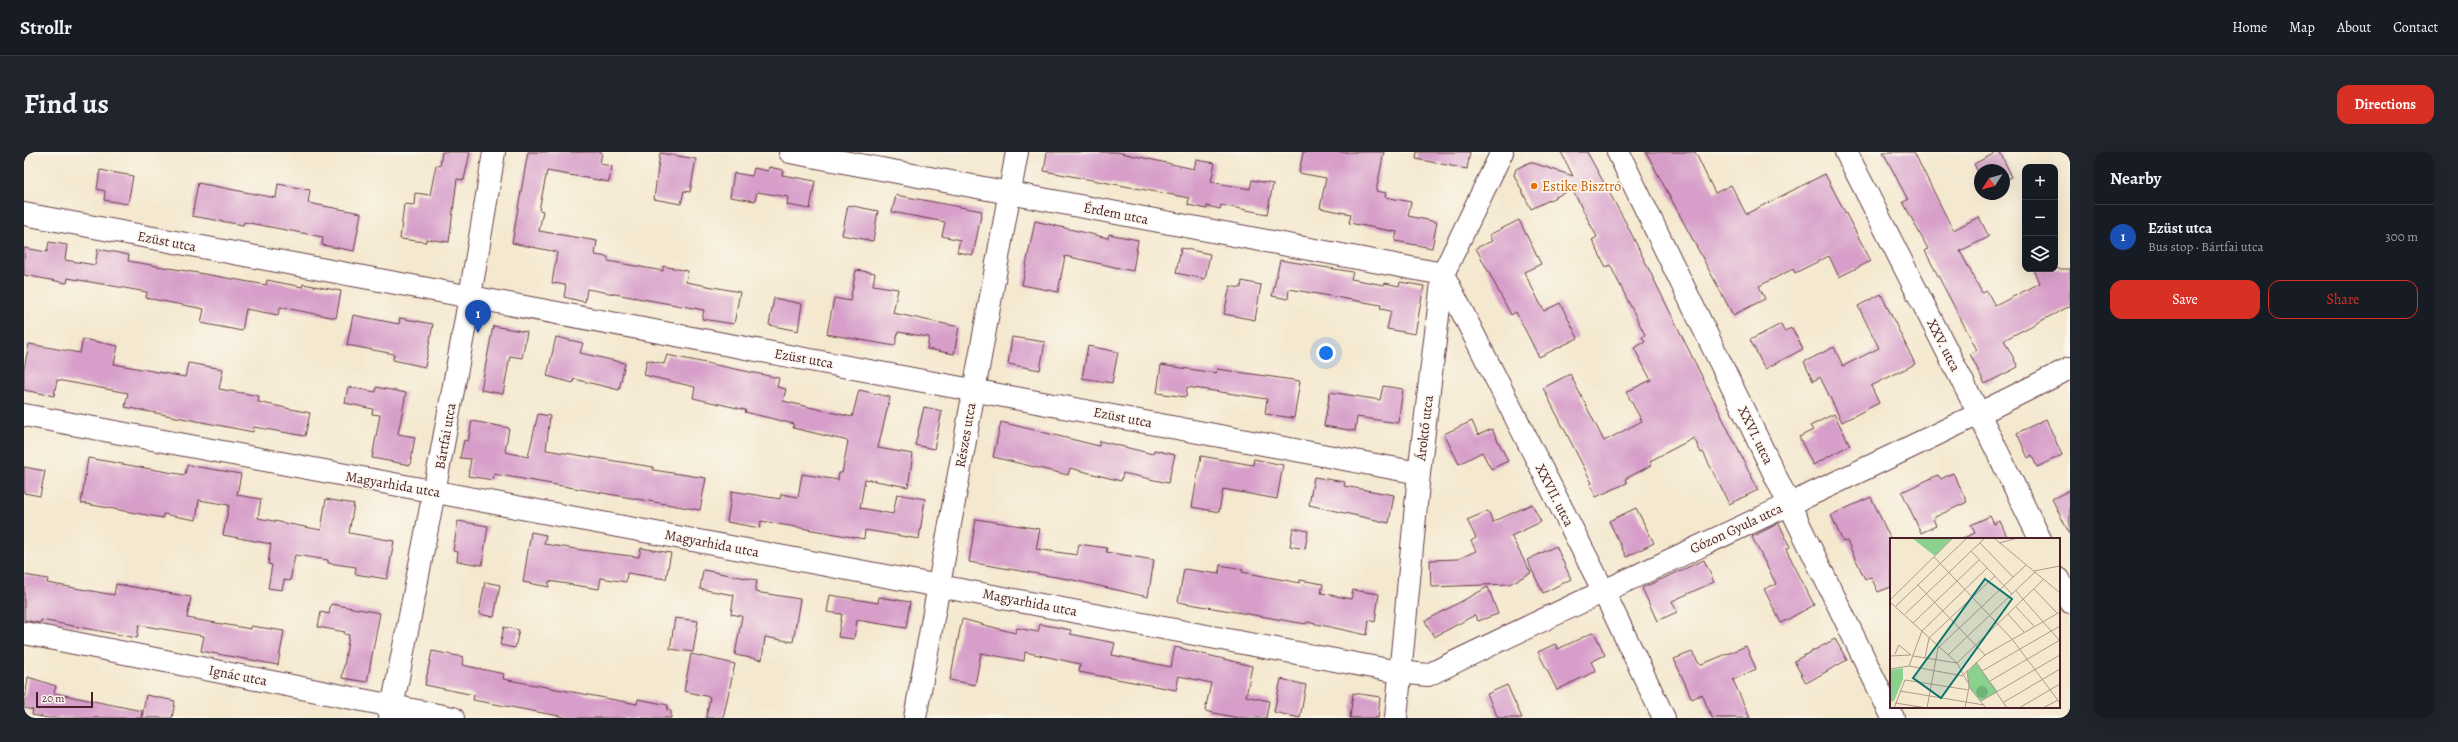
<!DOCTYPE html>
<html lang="en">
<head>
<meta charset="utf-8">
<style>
  body { margin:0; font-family:Alegreya,serif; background:#20242c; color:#f1f3f6 }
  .controls { position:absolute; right:12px; top:12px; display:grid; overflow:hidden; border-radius:8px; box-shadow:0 4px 16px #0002 }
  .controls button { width:36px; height:36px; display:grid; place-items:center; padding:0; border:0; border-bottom:1px solid #363941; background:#171b24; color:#f1f3f6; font:20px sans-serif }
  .compass { position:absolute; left:1950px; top:12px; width:36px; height:36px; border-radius:50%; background:#171b24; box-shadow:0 4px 16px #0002; rotate:234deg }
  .scale { position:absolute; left:12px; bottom:10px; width:57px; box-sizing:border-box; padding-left:4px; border:2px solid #4a1f2b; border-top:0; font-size:11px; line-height:14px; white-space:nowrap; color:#4a1f2b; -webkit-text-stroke:3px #fbf7ec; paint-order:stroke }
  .you { position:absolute; left:1302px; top:201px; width:14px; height:14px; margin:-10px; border:3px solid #fff; border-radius:50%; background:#1a73e8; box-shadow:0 0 0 6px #1a73e833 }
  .badge { display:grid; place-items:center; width:26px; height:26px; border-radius:50%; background:#d93025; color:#fff; font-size:13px; font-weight:700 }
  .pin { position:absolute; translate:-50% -33px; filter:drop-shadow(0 1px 2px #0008) }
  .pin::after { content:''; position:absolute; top:21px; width:14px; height:12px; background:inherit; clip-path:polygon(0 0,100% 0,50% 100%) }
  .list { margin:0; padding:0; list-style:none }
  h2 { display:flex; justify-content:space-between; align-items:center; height:52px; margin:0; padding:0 16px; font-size:17px }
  h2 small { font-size:13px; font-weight:400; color:#9ea1a6 }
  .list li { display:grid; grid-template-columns:26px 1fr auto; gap:12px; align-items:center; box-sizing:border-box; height:64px; padding:0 16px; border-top:1px solid #363941 }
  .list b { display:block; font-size:15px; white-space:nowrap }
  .list p { margin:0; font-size:13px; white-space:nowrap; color:#9ea1a6 }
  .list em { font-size:13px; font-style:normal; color:#9ea1a6 }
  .actions { display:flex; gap:8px; padding:12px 16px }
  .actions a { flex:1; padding:9px 0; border:1px solid #d93025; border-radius:12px; text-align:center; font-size:14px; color:#d93025 }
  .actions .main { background:#d93025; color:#fff }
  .icon { flex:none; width:22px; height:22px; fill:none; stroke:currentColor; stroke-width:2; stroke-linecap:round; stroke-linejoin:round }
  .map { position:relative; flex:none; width:2046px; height:566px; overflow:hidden; border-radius:12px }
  header { display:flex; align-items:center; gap:24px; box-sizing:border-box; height:56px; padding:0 20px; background:#171b24; border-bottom:1px solid #363941 }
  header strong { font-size:19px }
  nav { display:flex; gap:22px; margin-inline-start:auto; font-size:14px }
  .intro { display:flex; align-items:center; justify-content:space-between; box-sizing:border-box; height:96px; padding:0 24px }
  h1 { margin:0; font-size:28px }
  .button { padding:10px 18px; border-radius:12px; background:#d93025; color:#fff; font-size:14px; font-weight:700 }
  main { display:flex; gap:24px; padding:0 24px }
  aside { flex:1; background:#171b24; border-radius:12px; box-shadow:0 4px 16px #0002 }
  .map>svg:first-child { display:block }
  .building { fill:#d79ec9 }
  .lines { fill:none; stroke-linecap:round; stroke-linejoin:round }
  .minor-casing { stroke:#643d44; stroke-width:24 }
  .minor { stroke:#fff; stroke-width:22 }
  .food-dot { fill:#e8710a; stroke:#fbf7ec; stroke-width:1.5 }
  .labels { text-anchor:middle; stroke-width:3.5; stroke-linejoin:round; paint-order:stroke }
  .food-label { font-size:14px; fill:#c56008; stroke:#fbf7ec; text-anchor:start }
  .street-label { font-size:14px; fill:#4a1f2b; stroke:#fbf7ec }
  .inset-road { fill:none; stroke:#b0988d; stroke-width:1 }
  .view { fill:#0f766e; fill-opacity:0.15; stroke:#0f766e; stroke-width:2 }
  .inset-edge { fill:none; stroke:#4a1f2b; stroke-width:2 }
</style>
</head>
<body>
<header>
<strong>Strollr</strong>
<nav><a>Home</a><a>Map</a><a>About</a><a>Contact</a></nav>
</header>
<div class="intro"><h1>Find us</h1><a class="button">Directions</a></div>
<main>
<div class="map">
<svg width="2046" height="566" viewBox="0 0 2046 566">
  <rect width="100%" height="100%" fill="#fbf7ec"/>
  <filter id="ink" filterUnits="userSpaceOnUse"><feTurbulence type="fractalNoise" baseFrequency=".025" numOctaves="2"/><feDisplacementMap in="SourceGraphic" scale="8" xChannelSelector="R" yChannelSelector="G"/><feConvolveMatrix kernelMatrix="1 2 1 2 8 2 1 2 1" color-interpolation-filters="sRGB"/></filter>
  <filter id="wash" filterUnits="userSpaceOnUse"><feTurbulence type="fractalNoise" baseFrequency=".012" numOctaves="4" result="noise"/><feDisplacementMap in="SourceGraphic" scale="16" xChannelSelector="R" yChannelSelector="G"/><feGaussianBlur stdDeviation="0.9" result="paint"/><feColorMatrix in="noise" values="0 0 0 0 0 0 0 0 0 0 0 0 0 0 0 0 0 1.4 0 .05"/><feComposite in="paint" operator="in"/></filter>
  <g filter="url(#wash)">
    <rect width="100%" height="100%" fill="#f4e8cf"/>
    <g id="blocks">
      <g class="building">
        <path d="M418 0H446L440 28 433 27 425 90 402 87V90L376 87 380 52 390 53 391 41 406 43 412 13 416 14Z"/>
        <path d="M504 0H578L576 12 588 14 585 30 523 19 515 58 519 59 515 79 573 89 571 103 584 105V109L639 119V114L664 119 662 130 716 140 710 172 678 167 680 158 563 137 561 150 540 145 542 133 528 131 533 100 488 91Z"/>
        <path d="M1023 0H1093L1170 17 1172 8 1191 11 1187 30 1226 37 1228 28 1249 32 1243 62 1197 53 1196 57 1183 54V57L1164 53 1165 46 1020 19Z"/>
        <path d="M1279 0H1360L1352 39 1362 41 1361 45 1387 50 1384 64 1413 70 1408 96 1371 89 1373 80 1325 71 1327 62 1296 56 1302 26 1275 21Z"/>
        <path d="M1393 0H1446L1443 17 1392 7Z"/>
        <path d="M1537 0H1563L1602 71 1734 338 1705 352 1679 300 1677 301 1670 286 1626 309 1628 313 1601 327 1603 331 1572 345 1566 332 1568 331 1519 236 1546 222 1580 289 1618 269 1602 240 1627 228 1610 196 1621 190 1618 185 1621 183 1586 113 1582 115 1568 88 1573 85 1548 37 1507 57 1490 23 1492 17 1506 10 1549 24Z"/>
        <path d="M1622 0H1671L1691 41 1707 33 1722 62 1801 22 1847 109 1815 125 1805 104 1771 121 1769 117 1735 134 1741 147 1709 163Z"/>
        <path d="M1859 0H1890L1929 78 1955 65 1965 85 1936 99 1958 141 1963 139 1971 154 2016 131 2010 117H2046V154L1980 188 1994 215 1961 232 1946 202 1953 198 1901 99 1904 97 1879 50 1884 48Z"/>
        <path d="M1973 0H1976L1988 25 1980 29V18H1956V24L1950 12Z"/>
        <path d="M636 1 672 7 666 40 660 39 657 52 630 47Z"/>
        <path d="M745 15 759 18 758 23 791 29 786 57 763 53 764 45 733 40 731 49 706 45 710 21 728 24 730 16 744 19Z"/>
        <path d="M76 18 109 24 104 52 80 48 81 39 73 37Z"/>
        <path d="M174 31 252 46 254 32 286 38 284 51 337 61 330 99 298 93 299 85 220 70 219 73 168 64Z"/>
        <path d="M872 43 958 59 949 103 933 100 936 88 918 84 921 70 868 60Z"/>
        <path d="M824 53 854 59 849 89 818 83Z"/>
        <path d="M1495 68 1517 112 1500 120 1520 159 1536 151 1554 186 1515 205 1492 160 1487 163 1452 96 1468 89 1465 83Z"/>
        <path d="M1011 69 1084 86 1085 82 1114 88 1109 119 1041 104 1034 140 998 133Z"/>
        <path d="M25 90 43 93 41 108 71 113 74 97 105 103 104 109 186 123 242 133 243 128 278 135 279 132 317 139 312 166 256 155 254 163 222 157 218 179 177 171 180 157 122 146 123 140 44 126 43 131 0 123V96L23 100Z"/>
        <path d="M1157 96 1186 102 1181 127 1152 121Z"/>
        <path d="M1256 108 1329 120 1327 127 1360 133 1361 131 1375 134 1376 130 1400 134 1391 182 1363 177 1367 159 1356 157 1357 153 1265 137 1264 147 1248 144Z"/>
        <path d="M832 118 851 121 849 133 874 137 869 161 935 175 930 202 903 197 905 185 874 180 871 194 803 182 810 146 826 149Z"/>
        <path d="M1218 129 1237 133 1231 168 1200 162 1206 134 1217 136Z"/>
        <path d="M1857 142 1891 212 1847 234 1855 251 1818 270 1796 225 1789 229 1780 210 1810 195 1819 214 1855 196 1834 154Z"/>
        <path d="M750 146 778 152 774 179 745 173Z"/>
        <path d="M329 163 375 172 376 166 409 172 401 215 369 208 370 202 323 193Z"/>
        <path d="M1757 172 1760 179 1768 176 1779 197 1741 217 1726 188Z"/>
        <path d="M469 174 503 180 498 206 486 204 479 242 457 238Z"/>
        <path d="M532 185 559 191 556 201 601 211 595 238 550 227 549 231 523 224Z"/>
        <path d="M988 185 1021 190 1016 218 984 212Z"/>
        <path d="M59 187 94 194 90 212 161 225 164 211 199 217 195 237 235 244 234 250 286 261 281 284 230 275 229 280 101 255 104 241 33 228 30 244 0 238V217L5 192 56 201Z"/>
        <path d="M1064 194 1094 200 1088 231 1058 226Z"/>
        <path d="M643 203 755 226 753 235 762 237 759 249 828 265 835 238 866 245 854 296 889 302 884 335 841 327 836 356 869 362 873 342 901 347 895 387 841 378 840 387 737 369 736 376 703 370 708 339 756 347 757 342 774 345 778 322 814 328 815 321H818L824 289 769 276 770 272 721 260 722 258 669 246 671 235 620 223 623 208 640 212Z"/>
        <path d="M1137 213 1192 221 1193 217 1276 229 1270 266 1241 262 1243 247 1163 235 1162 245 1133 241Z"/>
        <path d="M1359 234 1379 237 1374 271 1333 265 1331 279 1300 274 1306 240 1356 248Z"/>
        <path d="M324 235 352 240V235L382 241 374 282 391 285 386 313 348 306 356 263 348 262 349 257 321 251Z"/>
        <path d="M900 255 918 259 910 297 891 293Z"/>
        <path d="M514 262 526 264 522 298 629 315V318L682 326 676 358 470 322 469 328 444 324 447 307 436 306 440 288 444 289 448 269 485 276 481 300 504 305Z"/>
        <path d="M1810 262 1826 293 1789 313 1775 285 1789 278 1786 274Z"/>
        <path d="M2022 267 2038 303 2013 315 2008 304 2004 306 1993 281Z"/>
        <path d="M1448 269 1454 283 1468 277 1484 309 1467 317 1458 300 1435 312 1420 282Z"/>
        <path d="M977 270 1075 294 1076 289 1129 302 1130 298 1151 303 1144 331 1099 321 1097 329 1046 316 1044 323 969 305Z"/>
        <path d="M1177 304 1229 313 1230 307 1259 313 1253 347 1199 337 1195 360 1168 355Z"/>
        <path d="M64 306 161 323 163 313 217 322 213 343 237 347 234 366 297 378 302 347 330 352 325 381 370 389 363 427 331 422 332 415 304 411V408L271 403 266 429 260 428 258 438 244 436 248 413 244 412 247 392 199 383 205 353 175 348 172 368 139 362V366L57 351Z"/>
        <path d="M0 315 21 319 16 344 0 341Z"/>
        <path d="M1929 321 1943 350 1909 366 1912 374 1897 381 1878 340 1914 323 1917 327Z"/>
        <path d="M1290 325 1321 330 1320 334 1370 343 1365 371 1285 353Z"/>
        <path d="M2046 338V383L2028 347Z"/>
        <path d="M1847 345 1867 388V435L1854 440 1847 425 1841 427 1823 389 1819 390 1807 363Z"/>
        <path d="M1508 352 1517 370 1487 384 1507 421 1485 432 1407 435 1406 408 1434 407 1452 399 1447 389 1452 386 1443 368 1464 359 1469 370Z"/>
        <path d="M1612 356 1630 391 1602 405 1585 369Z"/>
        <path d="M1966 364 1970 372 1976 369 1984 387H1937L1951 381 1947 373Z"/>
        <path d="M952 367 1016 377 1012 397 1053 403 1055 392 1083 396 1082 400 1130 408 1124 445 1049 428 945 410Z"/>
        <path d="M434 369 464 374 458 413 433 409 434 400 429 399Z"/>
        <path d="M1755 371 1766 395 1762 397 1790 453 1757 471 1740 437 1752 432 1728 385Z"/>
        <path d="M1269 376 1284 379 1281 397 1266 394Z"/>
        <path d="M507 380 522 383 520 392 558 398 615 405 617 396 647 401 642 427 603 421 602 430 577 426 575 437 525 429V435L499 430Z"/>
        <path d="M1532 394 1547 427 1519 441 1503 408Z"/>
        <path d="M1680 408 1690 430 1648 449 1653 460 1633 469 1618 436Z"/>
        <path d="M1196 413 1219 417 1218 420 1276 431V428L1299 432 1297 441 1327 447 1329 438 1355 442 1351 470 1345 468 1343 483 1283 470 1282 472 1154 450 1160 417 1195 422Z"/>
        <path d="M679 418 733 428 731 440 776 447 769 490 741 485 738 508 711 503 718 464 707 462 710 443 676 437Z"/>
        <path d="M0 423 24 427 23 431 90 443 92 432 167 445 163 466 227 477V474L260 479 254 513 177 499 180 484 115 473 113 486 17 468 16 471 0 468Z"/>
        <path d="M461 430 476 433 470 465 455 462Z"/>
        <path d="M1464 435 1474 462 1454 469 1451 463 1410 485 1401 469Z"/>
        <path d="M806 443 854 451 855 445 886 450 882 476 833 468 830 487 814 485 818 462 803 460Z"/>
        <path d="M307 452 356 461 343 530 318 526 325 483 320 482 321 480 294 475 297 460 305 462Z"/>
        <path d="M651 466 674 469 669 500 646 497Z"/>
        <path d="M938 467 991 481 993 476 1014 480 1016 472 1047 478 1046 482 1091 491 1088 503 1147 515 1151 495 1228 514 1222 544 1245 549 1242 566H1214L1181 559 1187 531 1155 524 1152 538 1055 520 1056 512 1001 500 1000 509 957 501 951 533 926 528Z"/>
        <path d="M480 475 495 478 491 496 476 493Z"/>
        <path d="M1570 480 1581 503 1567 510 1572 519 1533 538 1514 500 1531 492 1534 497Z"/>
        <path d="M1811 487 1823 508 1782 531 1770 509Z"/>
        <path d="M1722 494 1732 517 1709 528 1726 566H1688L1678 542 1668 547 1650 507 1668 500 1676 513Z"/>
        <path d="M408 499 439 505 438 513 480 522 479 527 613 552 614 547 644 553 643 558 647 559V566H546L449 548 450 543 401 533Z"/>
        <path d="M667 502 711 512 699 566H682L686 545 660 539Z"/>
        <path d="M4 525 32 534 30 541 118 559 117 566H24L8 563 9 558 0 556Z"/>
        <path d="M1257 527 1282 533 1276 566 1250 560Z"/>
        <path d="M1483 533 1498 566H1474L1463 542Z"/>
        <path d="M1329 541 1356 545 1354 566H1326Z"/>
        <path d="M122 543 151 549 148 566H118Z"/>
      </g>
    </g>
  </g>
  <g filter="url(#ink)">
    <use href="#blocks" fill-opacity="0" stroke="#643d44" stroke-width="1"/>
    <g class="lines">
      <g class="minor-casing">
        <g id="minor">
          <path d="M766 0 1419 122"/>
          <path d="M1594 0 1869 566"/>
          <path d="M1822 0 1955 262 2016 387"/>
          <path d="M0 62C465 150 930 233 1395 321"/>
          <path d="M1419 122 1579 438 1640 566"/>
          <path d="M0 263 1375 520 1404 523C1617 419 1835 324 2046 216"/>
          <path d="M2035 427 2046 450"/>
          <path d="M0 481 429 566"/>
          <path d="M366 566C403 378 440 190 470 0"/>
          <path d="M891 566 993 0"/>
          <path d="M1372 566 1395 321 1419 122 1478 0"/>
        </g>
      </g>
      <use href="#minor" class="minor"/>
    </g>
  </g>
  <circle class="food-dot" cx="1510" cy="34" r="4"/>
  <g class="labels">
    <g class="food-label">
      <text x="1518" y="39">Estike Bisztró</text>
    </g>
    <g class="street-label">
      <text transform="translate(1092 61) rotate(11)" y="5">Érdem utca</text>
      <text transform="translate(143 89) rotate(11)" y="5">Ezüst utca</text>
      <text transform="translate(1920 193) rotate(63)" y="5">XXV. utca</text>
      <text transform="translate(780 206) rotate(10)" y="5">Ezüst utca</text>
      <text transform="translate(1099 265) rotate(11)" y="5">Ezüst utca</text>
      <text transform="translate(1400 276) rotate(-83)" y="5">Ároktő utca</text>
      <text transform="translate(941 283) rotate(-80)" y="5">Részes utca</text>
      <text transform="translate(1732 283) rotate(64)" y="5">XXVI. utca</text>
      <text transform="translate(421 284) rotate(-80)" y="5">Bártfai utca</text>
      <text transform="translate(369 332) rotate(10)" y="5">Magyarhida utca</text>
      <text transform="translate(1531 343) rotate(63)" y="5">XXVII. utca</text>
      <text transform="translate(1712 376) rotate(-25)" y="5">Gózon Gyula utca</text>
      <text transform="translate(688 391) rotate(11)" y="5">Magyarhida utca</text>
      <text transform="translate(1006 450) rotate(11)" y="5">Magyarhida utca</text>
      <text transform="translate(214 523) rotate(11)" y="5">Ignác utca</text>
    </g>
  </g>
  <g transform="translate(1866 386)">
    <rect width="170" height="170" fill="#f4e8cf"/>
    <path d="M22 0H62L45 18ZM86 124 108 154 91 163 79 149 77 135ZM13 130V141L4 163 0 164V132Z" fill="#89d18d"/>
    <path d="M86 154a6 6 0 1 1 12 0a6 6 0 1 1-12 0Z" fill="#6eb378"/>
    <path class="inset-road" d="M104 0 170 55M90 5 123 39M109 5 128 0M81 13 122 56M44 19 122 101 170 165M144 33 170 28M28 47 95 117M144 51 167 75M126 53 170 103M0 62 63 0M0 64 67 125 78 145M6 68 77 0M126 69 144 88M15 76 95 0M118 76 134 94M23 85 89 22M5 116 9 107 21 117M58 117 145 34M0 118 21 117M23 118 67 125M35 120 39 100 105 38M86 124 117 170M67 125 154 41M19 128 32 93 97 30M19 128 73 138M0 131 19 128M92 133 170 88M73 137 95 117 170 74M100 143 170 102M79 149 96 170M10 153 94 167M91 163 170 117M114 164 170 131M5 165 37 170M4 170 15 142 79 152M37 170 48 110 136 27M75 170 79 149 77 132M129 170 170 146M153 170 168 162"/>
    <path class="view" d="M95 41 122 61 51 160 23 140Z"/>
    <rect width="170" height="170" class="inset-edge"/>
  </g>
</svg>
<div class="controls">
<button>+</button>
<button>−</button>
<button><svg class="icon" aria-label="layers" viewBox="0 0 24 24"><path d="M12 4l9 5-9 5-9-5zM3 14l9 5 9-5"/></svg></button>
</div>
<svg class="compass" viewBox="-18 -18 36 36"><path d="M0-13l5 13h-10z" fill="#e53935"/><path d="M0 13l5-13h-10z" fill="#9ea1a6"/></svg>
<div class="scale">20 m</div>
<div class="you"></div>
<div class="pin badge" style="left:454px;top:181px;background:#1a4fb4">1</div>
</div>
<aside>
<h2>Nearby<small></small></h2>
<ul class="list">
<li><span class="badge" style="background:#1a4fb4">1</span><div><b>Ezüst utca</b><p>Bus stop · Bártfai utca</p></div><em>300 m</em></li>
</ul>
<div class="actions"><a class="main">Save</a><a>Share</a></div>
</aside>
</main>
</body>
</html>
